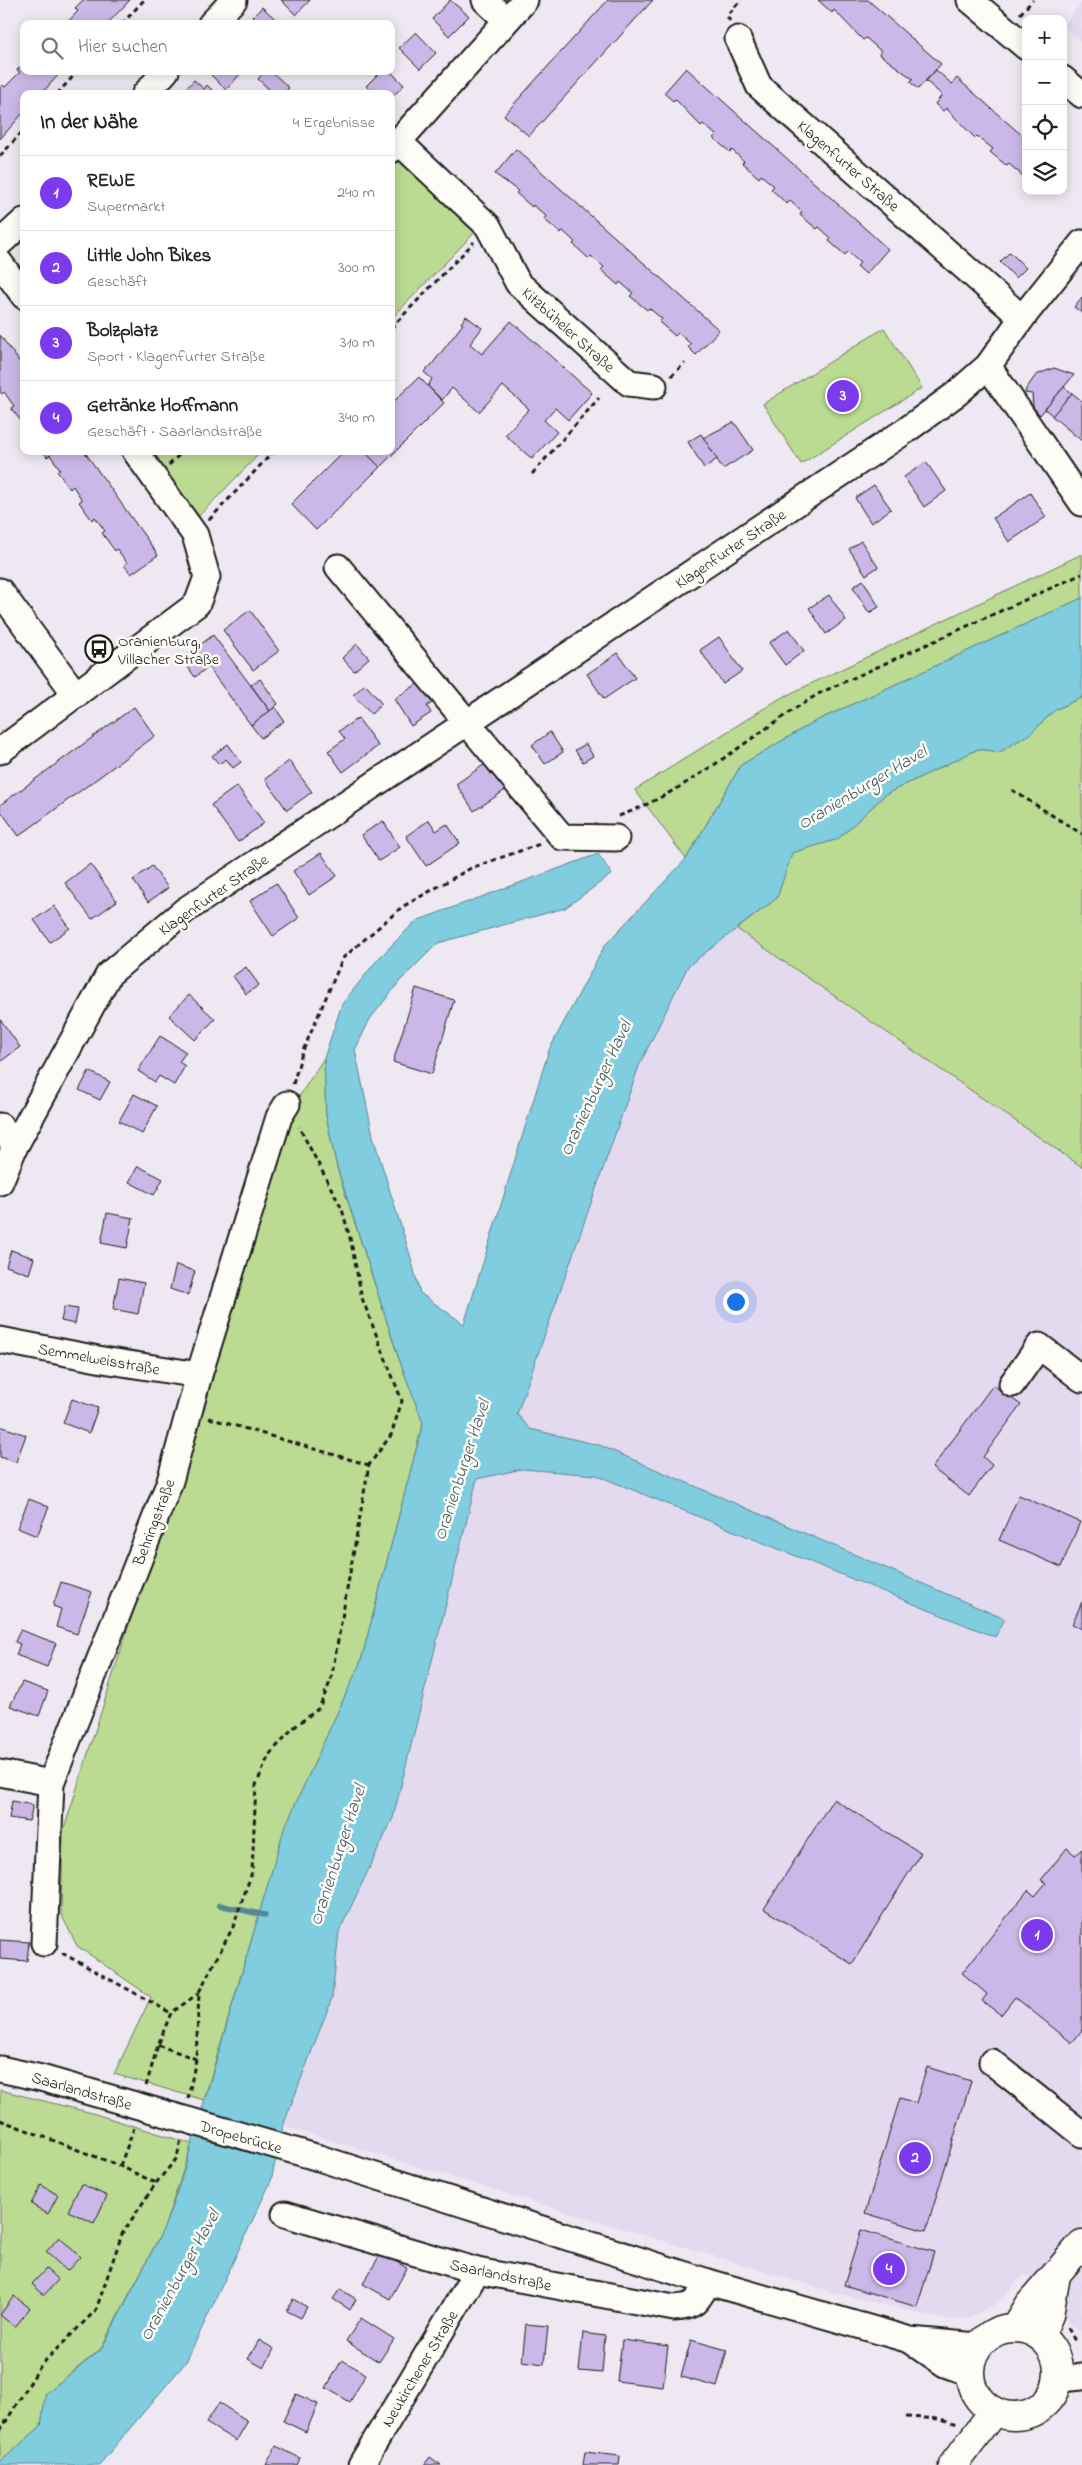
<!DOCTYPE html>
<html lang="de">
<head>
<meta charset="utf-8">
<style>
  body { margin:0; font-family:"Indie Flower",sans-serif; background:#f2f2f2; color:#222 }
  .controls { position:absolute; right:15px; top:15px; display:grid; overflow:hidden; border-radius:10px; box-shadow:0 2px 12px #0003 }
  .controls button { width:45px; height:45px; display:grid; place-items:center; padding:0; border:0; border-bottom:1px solid #e0e0e0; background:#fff; color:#222; font:25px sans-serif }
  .you { position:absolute; left:735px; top:1301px; width:18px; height:18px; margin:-12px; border:4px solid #fff; border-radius:50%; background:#1a73e8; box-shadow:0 0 0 8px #1a73e833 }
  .badge { display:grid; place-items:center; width:32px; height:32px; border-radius:50%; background:#7c3aed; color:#fff; font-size:16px; font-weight:700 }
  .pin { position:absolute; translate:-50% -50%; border:2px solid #fff; box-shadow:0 1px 5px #0006 }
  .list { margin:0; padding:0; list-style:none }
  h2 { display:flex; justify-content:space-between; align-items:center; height:65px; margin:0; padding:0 20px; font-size:21px }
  h2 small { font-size:16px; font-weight:400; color:#767676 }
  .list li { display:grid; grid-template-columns:32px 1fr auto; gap:15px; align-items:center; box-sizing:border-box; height:75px; padding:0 20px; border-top:1px solid #e0e0e0 }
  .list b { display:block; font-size:19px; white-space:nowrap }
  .list p { margin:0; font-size:16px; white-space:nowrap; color:#767676 }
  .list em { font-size:16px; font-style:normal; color:#767676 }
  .icon { flex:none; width:28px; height:28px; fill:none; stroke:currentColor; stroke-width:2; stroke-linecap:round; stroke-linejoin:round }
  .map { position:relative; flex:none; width:1082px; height:2465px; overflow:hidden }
  .search { position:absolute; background:#fff; box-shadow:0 2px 12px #0003; left:20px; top:20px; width:375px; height:55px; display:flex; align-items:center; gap:12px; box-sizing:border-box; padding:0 18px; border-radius:10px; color:#767676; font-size:19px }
  .panel { position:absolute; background:#fff; box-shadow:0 2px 12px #0003; left:20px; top:90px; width:375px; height:365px; border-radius:10px }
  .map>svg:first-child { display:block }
  .built { fill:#e4daef }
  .green { fill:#bbda92; stroke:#6c7b57 }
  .water { fill:#80cde0; stroke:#588692 }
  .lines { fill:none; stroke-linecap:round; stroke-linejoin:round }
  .stream { stroke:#588692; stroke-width:5.5 }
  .building { fill:#cbb8e8; stroke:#1c1c1c }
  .minor-casing { stroke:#1c1c1c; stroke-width:29 }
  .major-casing { stroke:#1c1c1c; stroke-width:31 }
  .path { stroke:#1c1c1c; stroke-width:3; stroke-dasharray:5 4; stroke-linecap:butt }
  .minor { stroke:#fdfcf7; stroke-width:25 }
  .major { stroke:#fdfcf7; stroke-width:28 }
  .minor-bridge-casing { stroke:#1c1c1c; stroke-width:29; stroke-linecap:butt }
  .minor-bridge { stroke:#fdfcf7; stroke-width:25 }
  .labels { text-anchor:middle; stroke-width:5; stroke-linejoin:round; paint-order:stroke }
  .street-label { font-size:16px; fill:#1c1c1c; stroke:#fdfcf7 }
  .poi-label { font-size:16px; fill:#1c1c1c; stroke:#fdfcf7; text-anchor:start }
  .water-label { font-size:18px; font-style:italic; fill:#3f5a61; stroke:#fdfcf7 }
</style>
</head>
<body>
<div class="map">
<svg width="1082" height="2465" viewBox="0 0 1082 2465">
  <rect width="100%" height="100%" fill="#eee8f2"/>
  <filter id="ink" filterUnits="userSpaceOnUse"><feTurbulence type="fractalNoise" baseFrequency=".02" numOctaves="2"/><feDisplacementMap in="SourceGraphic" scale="10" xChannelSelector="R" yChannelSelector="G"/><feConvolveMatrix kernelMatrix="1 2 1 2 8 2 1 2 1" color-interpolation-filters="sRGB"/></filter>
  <g filter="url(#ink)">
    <g class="built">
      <path d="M1082 3V43L1063 25Z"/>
      <path d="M737 929 1082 1167V2331L1069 2324 1063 2313 1062 2301 1025 2274 997 2303 970 2318 946 2320 836 2293 283 2126 332 1998 339 1933 393 1818 477 1479 522 1469 596 1475 994 1637 599 1445 530 1429 517 1414 639 1066 688 966Z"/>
    </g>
    <g class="green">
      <path d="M401 155 479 228 391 319V165Z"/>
      <path d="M884 328 922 388 801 464 763 404Z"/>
      <path d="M144 451H262L194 521Z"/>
      <path d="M1082 554V598L814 722 741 765 686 859 635 790 779 699Z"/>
      <path d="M1082 697V1167L737 929 777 898 791 853 838 839 886 794 978 749 1000 752 1031 733 1055 710Z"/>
      <path d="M324 1058 326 1116 337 1168 398 1356 423 1423 361 1661 284 1830 204 2100 114 2074 151 1997 77 1946 61 1914 63 1832 205 1385 282 1123Z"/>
      <path d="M0 2090 92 2113 192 2144 164 2228 100 2350 46 2393 41 2426 0 2462Z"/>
    </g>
    <path class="water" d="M1082 598V697L1055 710 1031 733 1000 752 978 749 886 794 838 839 792 853 777 898 688 966 639 1066 517 1414 530 1429 599 1445 1005 1619 995 1637 596 1475 522 1469 477 1479 393 1818 339 1932 332 1998 283 2126 271 2181 186 2362 99 2465H0V2462L41 2426 46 2393 101 2350 164 2228 180 2184 284 1829 361 1661 423 1423 398 1356 337 1167 326 1116 324 1058 342 1004 378 959 416 921 598 854 612 874 565 908 438 943 400 981 370 1019 355 1050 374 1140 410 1255 420 1293 464 1324 549 1050 605 945 686 859 741 765 814 722Z"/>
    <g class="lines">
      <path class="stream" d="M219 1905 265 1915"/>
    </g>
    <g class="building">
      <path d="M83 0H130L107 24H66L78 11 75 8Z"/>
      <path d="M281 0H310L296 15Z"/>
      <path d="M450 0 469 16 449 36 432 19Z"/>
      <path d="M608 0H653L529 136 504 115Z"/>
      <path d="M818 0H868L941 64 918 89 910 82 913 79 879 54 881 51 866 38 863 40 834 10 832 13Z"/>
      <path d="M262 7 281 24H247Z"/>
      <path d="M416 32 436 53 420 69 399 48Z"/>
      <path d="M24 63V71H62L41 94H24V112L0 139V88L3 85 5 87 20 72 17 70Z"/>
      <path d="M686 68 888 249 866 274 857 266 860 263 848 252 845 255 829 241 831 238 819 227 817 229 800 215 802 212 790 201 787 204 771 189 774 186 761 175 759 178 742 163 744 161 732 150 730 152 713 138 716 135 703 124 701 126 675 99 673 101 664 93Z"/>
      <path d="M936 70 952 84 957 78 1026 139V183L1022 180 1024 177 1009 164 1007 166 990 152 993 149 977 136 975 138 946 108 943 111 935 104 942 95 926 81Z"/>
      <path d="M215 71H243L226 90 211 75Z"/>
      <path d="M265 71H271L289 88 283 94H274L258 79Z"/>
      <path d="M381 71H390L404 85 391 98V94H374L366 86Z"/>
      <path d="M194 80 204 89 207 85 216 94H181Z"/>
      <path d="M516 149 719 330 696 355 688 347 691 344 678 333 675 336 659 322 662 319 649 308 647 310 630 296 633 293 620 282 618 285 601 270 604 267 591 256 589 259 573 244 575 242 563 231 560 233 544 219 546 216 533 205 532 207 516 193 518 191 495 174Z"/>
      <path d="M1010 252 1026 268 1016 278 1000 262Z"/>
      <path d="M1082 297V313L1074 307Z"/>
      <path d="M466 316 482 328 470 344 482 354 511 321 592 393 568 420 555 408 544 420 557 432 532 459 505 435 529 409 503 386 479 412 452 388 442 400 428 386 432 379 424 372 429 366 430 367 463 324 461 323Z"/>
      <path d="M0 335 24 368V425L11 408 14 406 4 392 2 394 0 392Z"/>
      <path d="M1054 368 1074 375 1040 415 1033 407 1032 394 1025 393 1026 389 1036 375Z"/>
      <path d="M419 377 444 403 380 467 364 451H391V404Z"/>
      <path d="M1064 387 1072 393 1053 416 1045 409Z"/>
      <path d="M1072 393 1082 401V441L1052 416Z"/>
      <path d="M734 422 753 450 723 469 703 438Z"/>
      <path d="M701 434 717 459 704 468 688 442Z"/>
      <path d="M43 451H84L158 555 131 574 124 565 127 563 117 549 115 551 102 533 105 531 95 517 92 520 79 502 82 500 73 486 70 489 57 471 60 469 50 455 47 457Z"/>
      <path d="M344 451H364L380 467 316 530 291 504Z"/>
      <path d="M926 462 946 491 924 507 904 477Z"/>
      <path d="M874 485 891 509 871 523 855 498Z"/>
      <path d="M1030 493 1046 517 1009 542 993 518Z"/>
      <path d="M861 541 878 567 866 575 849 549Z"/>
      <path d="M863 580 879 607 869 613 853 587Z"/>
      <path d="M829 595 846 620 826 634 809 608Z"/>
      <path d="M250 610 279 651 253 670 223 630Z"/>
      <path d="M789 629 804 651 785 665 769 643Z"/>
      <path d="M213 635 270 711 251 725 208 667 195 677 182 659Z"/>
      <path d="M719 637 742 671 723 684 700 650Z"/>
      <path d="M357 644 369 658 354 671 342 658Z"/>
      <path d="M618 653 635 678 604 699 587 674Z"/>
      <path d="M260 679 278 704 270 711 251 685Z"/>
      <path d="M419 683 432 703 427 706 431 713 411 726 394 699Z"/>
      <path d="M365 684 382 704 371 714 353 695Z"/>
      <path d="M134 707 155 736 19 836 0 810V805Z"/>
      <path d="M275 707 284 721 261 738 251 725Z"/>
      <path d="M358 718 378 746 343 772 328 751 345 739 339 731Z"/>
      <path d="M550 732 563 752 545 764 532 745Z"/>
      <path d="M228 744 241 762 233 768 226 759 219 764 212 756Z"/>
      <path d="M586 744 593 756 583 762 575 750Z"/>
      <path d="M289 761 312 792 287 810 265 779Z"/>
      <path d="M488 762 507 789 474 811 456 784Z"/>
      <path d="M237 786 264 823 238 842 211 805Z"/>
      <path d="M429 820 436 831 447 824 460 843 426 866 406 836Z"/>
      <path d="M383 821 400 847 379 861 361 835Z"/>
      <path d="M321 853 337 876 309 895 293 871Z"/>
      <path d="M90 864 117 901 92 919 65 883Z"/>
      <path d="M152 866 168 888 148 902 133 880Z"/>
      <path d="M276 883 299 918 273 936 250 901Z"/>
      <path d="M54 906 70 928 50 942 34 920Z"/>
      <path d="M246 967 259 985 246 994 233 976Z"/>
      <path d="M416 988 454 1000 432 1074 393 1062Z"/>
      <path d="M189 995 215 1019 195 1040 169 1016Z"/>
      <path d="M0 1019 20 1047 0 1062Z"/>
      <path d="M160 1036 186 1052 179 1062 185 1066 174 1085 159 1076 155 1082 138 1071Z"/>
      <path d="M89 1071 110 1082 100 1100 79 1090Z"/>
      <path d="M134 1094 157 1106 142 1134 119 1121Z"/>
      <path d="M138 1166 163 1179 154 1195 129 1182Z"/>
      <path d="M107 1213 133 1218 127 1248 101 1243Z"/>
      <path d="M11 1250 34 1258 29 1274 6 1266Z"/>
      <path d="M176 1265 195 1271 188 1295 170 1289Z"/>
      <path d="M119 1278 144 1283 138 1314 113 1309Z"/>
      <path d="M64 1307 78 1309 75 1324 61 1321Z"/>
      <path d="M993 1385 1021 1405 983 1457 992 1465 969 1496 932 1468Z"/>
      <path d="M72 1399 98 1408 89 1433 63 1423Z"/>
      <path d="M0 1426 26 1435 16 1462 0 1457Z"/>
      <path d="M1019 1495 1080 1522 1061 1567 999 1540Z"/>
      <path d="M29 1499 49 1507 37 1536 17 1528Z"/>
      <path d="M61 1582 92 1592 77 1634 56 1627 61 1609 53 1606Z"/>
      <path d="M1082 1602V1629L1072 1624Z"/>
      <path d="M20 1630 56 1643 47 1667 16 1655 20 1644 15 1642Z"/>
      <path d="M22 1682 48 1691 39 1716 10 1706Z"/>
      <path d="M833 1799 921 1853 852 1964 764 1909Z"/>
      <path d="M12 1801 33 1805 29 1821 9 1818Z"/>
      <path d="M1067 1848 1075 1855 1082 1849V2030L1072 2043 1015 1997 1001 2015 982 2001 987 1994 962 1973 1028 1890 1035 1896 1046 1883 1041 1880Z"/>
      <path d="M0 1940 29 1942 27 1961 0 1959Z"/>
      <path d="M927 2067 971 2081 926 2231 865 2213 900 2098 916 2103Z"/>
      <path d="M81 2184 107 2196 94 2223 68 2211Z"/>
      <path d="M41 2185 58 2195 48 2214 31 2204Z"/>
      <path d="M861 2230 934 2252 917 2307 844 2285Z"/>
      <path d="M59 2237 80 2257 67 2271 46 2252Z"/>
      <path d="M381 2253 407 2268 390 2299 363 2284Z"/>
      <path d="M46 2269 58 2280 44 2295 32 2284Z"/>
      <path d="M340 2289 356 2299 350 2310 333 2299Z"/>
      <path d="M14 2296 30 2308 15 2327 0 2315Z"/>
      <path d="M293 2299 307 2307 301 2318 287 2311Z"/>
      <path d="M361 2318 394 2339 379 2362 346 2341Z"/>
      <path d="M526 2324 548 2326 544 2364 522 2361Z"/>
      <path d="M583 2333 605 2336 602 2373 579 2371Z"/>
      <path d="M259 2340 274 2349 264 2368 248 2359Z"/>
      <path d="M622 2340 668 2346 663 2387 617 2381Z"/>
      <path d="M691 2340 727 2350 717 2387 681 2377Z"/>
      <path d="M342 2360 366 2374 350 2402 326 2388Z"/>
      <path d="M296 2394 318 2404 306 2432 283 2421Z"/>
      <path d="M219 2403 248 2421 236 2441 206 2423Z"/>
      <path d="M276 2446 300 2458 297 2465H266Z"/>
      <path d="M585 2452 620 2456 619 2465H583Z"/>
      <path d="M430 2457 441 2465H424Z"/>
    </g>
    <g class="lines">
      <g class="minor-casing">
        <g id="minor">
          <path d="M485 0 506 20"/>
          <path d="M970 0 1026 47"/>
          <path d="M211 24 234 0"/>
          <path d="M738 39 759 86 1022 318"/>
          <path d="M1063 79 1082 95"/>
          <path d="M145 94 166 71"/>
          <path d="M399 142 488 226 518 283 629 383 654 386"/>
          <path d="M391 150 525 0"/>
          <path d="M0 243 24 221"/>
          <path d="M0 263 24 296"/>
          <path d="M988 366 1082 503"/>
          <path d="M338 567 562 837 616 838"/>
          <path d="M0 591 76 695"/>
          <path d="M0 751 197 604 207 577 195 535 135 451"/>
          <path d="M0 1126 15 1146"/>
          <path d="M0 1182 15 1146 109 974 184 911 905 431 956 394 988 366 1022 318 1082 243"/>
          <path d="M0 1340 103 1360 199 1375"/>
          <path d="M1012 1384 1039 1346 1082 1379"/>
          <path d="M0 1773 51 1783"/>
          <path d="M44 1943 51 1783 170 1481 199 1375 279 1117 287 1104"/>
          <path d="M992 2062 1082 2134"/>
          <path d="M0 2069 41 2078 163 2113"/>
          <path d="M319 2158 708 2282 910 2340 978 2346"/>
          <path d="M285 2214 477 2271 674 2308C696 2307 698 2300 708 2282"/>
          <path d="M910 2340 945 2364 970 2373"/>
          <path d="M1059 2379 1082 2377"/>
          <path d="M361 2465 477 2271"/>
        </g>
      </g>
      <g class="major-casing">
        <g id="major">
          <path d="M1016 2327 1030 2304 1082 2244"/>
          <circle cx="1014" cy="2372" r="44"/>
          <path d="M1040 2336 1049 2315 1056 2275"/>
          <path d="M953 2465 994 2411"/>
        </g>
      </g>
      <g class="path">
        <path d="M1020 14 1033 0"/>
        <path d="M730 21 727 16 741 0"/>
        <path d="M122 24 144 0"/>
        <path d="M57 94 78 71"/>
        <path d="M0 156 24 130"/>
        <path d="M391 328 474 242"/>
        <path d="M671 376 685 363"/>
        <path d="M169 465 183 451"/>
        <path d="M532 474 599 398"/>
        <path d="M209 520 274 451"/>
        <path d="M1012 790 1082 834"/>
        <path d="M619 816C693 789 753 733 820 693L1082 574"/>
        <path d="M293 1084 302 1053 343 958 402 907 471 868 540 844"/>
        <path d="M209 1418 369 1465"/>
        <path d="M62 1953 171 2013"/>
        <path d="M158 2045 196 2059"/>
        <path d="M146 2086 158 2045 171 2013 199 1993"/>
        <path d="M188 2099 196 2059 199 1992 233 1927 252 1872 256 1785 269 1755 292 1729 319 1708 331 1680 369 1465 391 1435 402 1401 362 1298 351 1242 342 1209 299 1127"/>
        <path d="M0 2120 120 2166 156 2183"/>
        <path d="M120 2166 134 2128"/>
        <path d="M1068 2328 1075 2341"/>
        <path d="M906 2417 940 2419 957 2424"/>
        <path d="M0 2431 41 2365 96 2310 122 2234 156 2183 177 2158 181 2139"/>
      </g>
      <use href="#minor" class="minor"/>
      <use href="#major" class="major"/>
      <g class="minor-bridge-casing">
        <path id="minor-bridge" d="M163 2113 319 2158"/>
      </g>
      <use href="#minor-bridge" class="minor-bridge"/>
    </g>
  </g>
  <defs>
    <g id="bus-ring" transform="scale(1.4375)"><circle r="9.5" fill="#fdfcf7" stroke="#1c1c1c" stroke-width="1.5"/><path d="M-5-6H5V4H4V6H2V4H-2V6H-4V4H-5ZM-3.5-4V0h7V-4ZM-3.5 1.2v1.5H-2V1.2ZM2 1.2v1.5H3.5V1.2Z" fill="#1c1c1c"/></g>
  </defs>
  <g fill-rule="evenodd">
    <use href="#bus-ring" x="99" y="649"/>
  </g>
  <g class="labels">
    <g class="street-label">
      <text transform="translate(849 165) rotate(41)" y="6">Klagenfurter Straße</text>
      <text transform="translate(569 329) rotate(42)" y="6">Kitzbüheler Straße</text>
      <text transform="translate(730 548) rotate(-34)" y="6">Klagenfurter Straße</text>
      <text transform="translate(213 894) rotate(-35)" y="6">Klagenfurter Straße</text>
      <text transform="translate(99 1358) rotate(10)" y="6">Semmelweisstraße</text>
      <text transform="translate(153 1522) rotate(-69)" y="6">Behringstraße</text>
      <text transform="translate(82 2090) rotate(16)" y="6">Saarlandstraße</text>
      <text transform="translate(241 2136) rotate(16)" y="6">Dropebrücke</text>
      <text transform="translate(501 2274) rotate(12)" y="6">Saarlandstraße</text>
      <text transform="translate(419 2368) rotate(-59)" y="6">Neukirchener Straße</text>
    </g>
    <g class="poi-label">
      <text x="118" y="646">Oranienburg,<tspan x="118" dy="18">Villacher Straße</tspan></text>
    </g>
    <g class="water-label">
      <text transform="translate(862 787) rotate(-31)" y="6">Oranienburger Havel</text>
      <text transform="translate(595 1088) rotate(-65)" y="6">Oranienburger Havel</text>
      <text transform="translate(461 1470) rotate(-72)" y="6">Oranienburger Havel</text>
      <text transform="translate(337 1855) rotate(-72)" y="6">Oranienburger Havel</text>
      <text transform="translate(179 2275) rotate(-61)" y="6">Oranienburger Havel</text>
    </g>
  </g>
</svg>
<div class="controls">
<button>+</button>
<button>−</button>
<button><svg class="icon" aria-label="locate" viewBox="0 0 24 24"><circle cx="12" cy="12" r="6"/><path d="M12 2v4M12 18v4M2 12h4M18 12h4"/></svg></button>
<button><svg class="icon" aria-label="layers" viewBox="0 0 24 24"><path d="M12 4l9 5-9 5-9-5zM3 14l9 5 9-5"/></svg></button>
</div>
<div class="you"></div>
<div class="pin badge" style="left:1037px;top:1935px">1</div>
<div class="pin badge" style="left:915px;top:2158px">2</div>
<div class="pin badge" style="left:843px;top:396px">3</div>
<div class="pin badge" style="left:889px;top:2269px">4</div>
<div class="search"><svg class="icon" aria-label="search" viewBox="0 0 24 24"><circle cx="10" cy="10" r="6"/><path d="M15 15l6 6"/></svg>Hier suchen</div>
<section class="panel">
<h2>In der Nähe<small>4 Ergebnisse</small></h2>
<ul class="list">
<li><span class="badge">1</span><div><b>REWE</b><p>Supermarkt</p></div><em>240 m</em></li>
<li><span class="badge">2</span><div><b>Little John Bikes</b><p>Geschäft</p></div><em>300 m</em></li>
<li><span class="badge">3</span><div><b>Bolzplatz</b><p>Sport · Klagenfurter Straße</p></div><em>310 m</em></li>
<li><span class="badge">4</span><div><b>Getränke Hoffmann</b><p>Geschäft · Saarlandstraße</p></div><em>340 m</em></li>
</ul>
</section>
</div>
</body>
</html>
